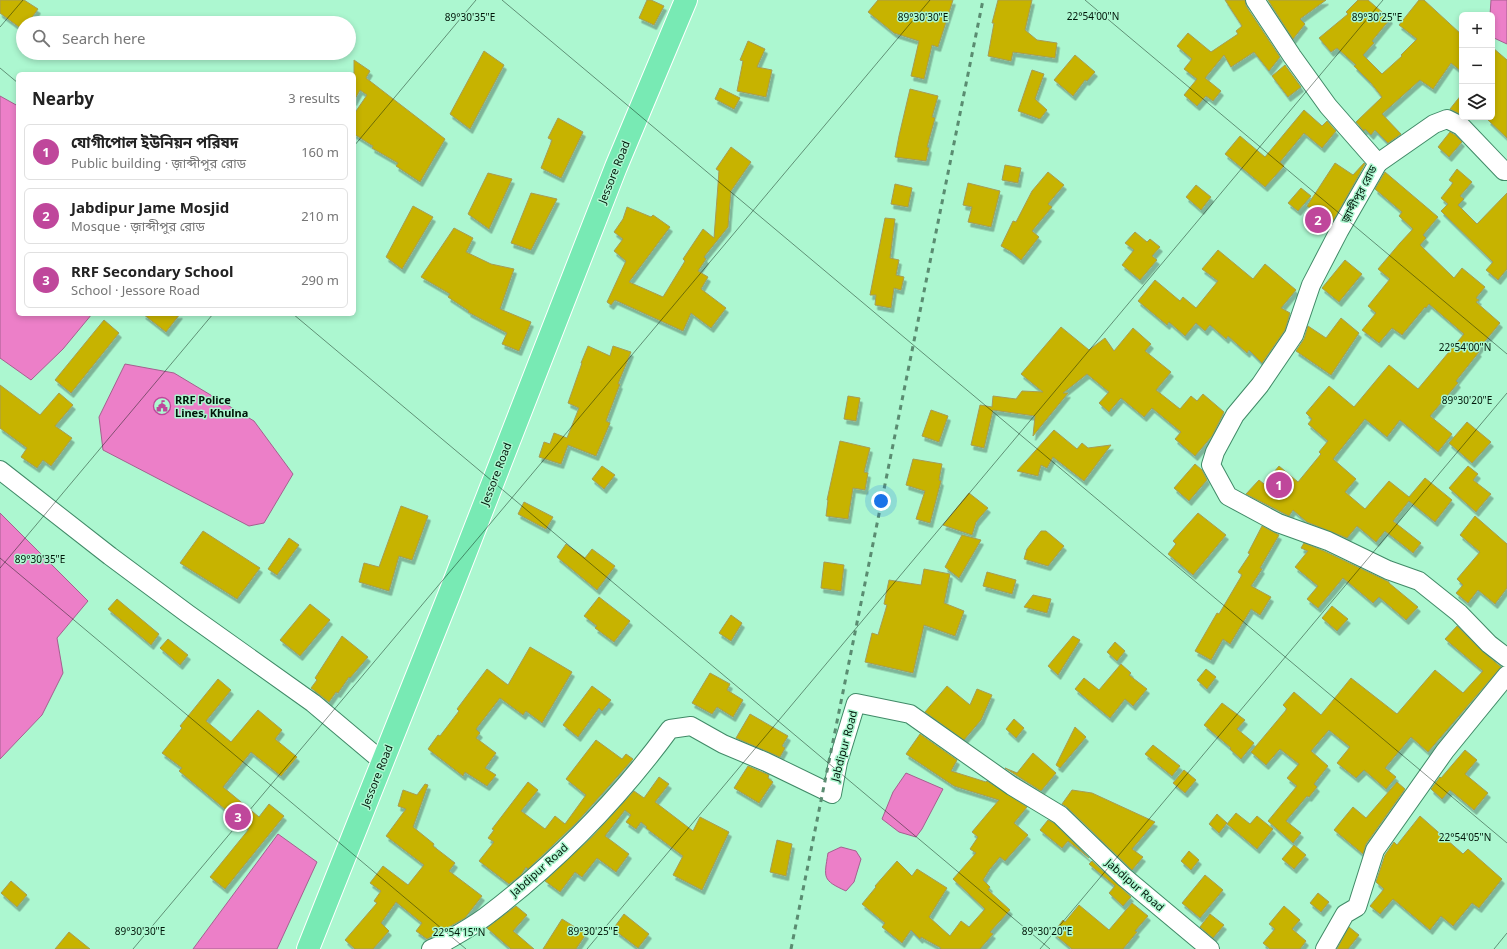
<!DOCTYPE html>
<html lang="en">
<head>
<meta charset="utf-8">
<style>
  body { margin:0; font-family:"Noto Sans","Noto Sans Bengali",sans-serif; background:#f6f6f6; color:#222 }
  .controls { position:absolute; right:12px; top:12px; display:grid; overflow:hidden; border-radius:6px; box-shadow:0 2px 6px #0003 }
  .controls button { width:36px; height:36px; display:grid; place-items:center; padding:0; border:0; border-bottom:1px solid #e0e0e0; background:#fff; color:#222; font:20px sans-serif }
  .you { position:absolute; left:881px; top:501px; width:14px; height:14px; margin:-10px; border:3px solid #fff; border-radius:50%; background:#1a73e8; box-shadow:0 0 0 6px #1a73e833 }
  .badge { display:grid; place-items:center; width:26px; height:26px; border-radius:50%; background:#bf479b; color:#fff; font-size:13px; font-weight:700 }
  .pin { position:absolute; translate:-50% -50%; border:2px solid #fff; box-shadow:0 1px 4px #0006 }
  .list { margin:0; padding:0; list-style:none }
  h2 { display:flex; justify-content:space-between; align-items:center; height:52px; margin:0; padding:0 16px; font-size:17px }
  h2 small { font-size:13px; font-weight:400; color:#767676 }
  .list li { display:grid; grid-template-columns:26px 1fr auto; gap:12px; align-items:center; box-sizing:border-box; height:56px; margin:0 8px 8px; padding:0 8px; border:1px solid #e0e0e0; border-radius:6px }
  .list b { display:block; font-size:15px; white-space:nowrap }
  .list p { margin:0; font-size:13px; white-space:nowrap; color:#767676 }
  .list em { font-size:13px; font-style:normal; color:#767676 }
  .icon { flex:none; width:22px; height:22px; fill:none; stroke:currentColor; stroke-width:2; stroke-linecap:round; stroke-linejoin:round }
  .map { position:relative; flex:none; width:1507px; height:949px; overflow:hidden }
  .search { position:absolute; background:#fff; box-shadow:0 2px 6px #0003; left:16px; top:16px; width:340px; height:44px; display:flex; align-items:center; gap:10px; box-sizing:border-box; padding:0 14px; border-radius:22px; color:#767676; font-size:15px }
  .panel { position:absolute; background:#fff; box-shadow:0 2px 6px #0003; left:16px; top:72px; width:340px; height:244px; border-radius:6px }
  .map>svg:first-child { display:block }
  .water { fill:#ec7fc8; stroke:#a5608f }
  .building { fill:#c7b300; stroke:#a69c56; filter:url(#shadow) }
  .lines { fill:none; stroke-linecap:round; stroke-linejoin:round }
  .street-casing { stroke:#408a67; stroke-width:20 }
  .highway-casing { stroke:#fff; stroke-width:24 }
  .street { stroke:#fff; stroke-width:18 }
  .highway { stroke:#78eab4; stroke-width:22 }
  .rail { stroke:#5a8c71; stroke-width:3; stroke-dasharray:5 5; stroke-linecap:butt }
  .ticks { fill:none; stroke:#001609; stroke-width:1; stroke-opacity:0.45 }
  .labels { text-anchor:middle; stroke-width:3; stroke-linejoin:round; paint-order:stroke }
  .street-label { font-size:11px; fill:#001609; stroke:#acf7d0 }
  .poi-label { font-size:11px; font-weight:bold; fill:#001609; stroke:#acf7d0; text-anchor:start }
  .ticks-label { font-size:10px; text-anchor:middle; fill:#001609; stroke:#acf7d0; stroke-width:3; stroke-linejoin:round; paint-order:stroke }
</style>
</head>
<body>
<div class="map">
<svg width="1507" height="949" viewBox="0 0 1507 949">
  <defs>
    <filter id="shadow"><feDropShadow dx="2.5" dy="4.5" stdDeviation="0" flood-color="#0004"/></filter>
  </defs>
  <rect width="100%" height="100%" fill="#acf7d0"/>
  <g class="water">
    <path d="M1491 0H1507V44L1494 38 1492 15H1490Z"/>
    <path d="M0 96 18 106V314H92L63 349 31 380 0 358Z"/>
    <path d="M125 364 174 373 254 421 293 474 264 523 249 526 103 450 99 417Z"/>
    <path d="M0 513 88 601 57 638 63 673 42 715 0 759Z"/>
    <path d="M906 773 943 789 922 829 916 837 899 832 882 819 893 792Z"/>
    <path d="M278 834 317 862 277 949H193Z"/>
    <path d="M841 847 856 851 861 859 854 882 846 891C822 880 824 878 828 853Z"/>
  </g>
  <g class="building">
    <path d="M0 0H24L38 9 28 23H23V30L0 13Z"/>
    <path d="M647 0H651L664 6 654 25 639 18Z"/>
    <path d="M878 0H953L938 47 932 45 924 79 911 76 919 41 894 33 868 12Z"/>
    <path d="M998 0H1032L1025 30 1037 40 1057 43 1055 58 1013 52 1011 61 988 56 994 23H992Z"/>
    <path d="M1225 0H1245L1246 6 1280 57 1269 71 1254 52 1231 67 1224 55 1205 78 1221 91 1213 101 1206 96 1197 106 1184 95 1197 79 1184 69 1192 59 1177 46 1188 33 1211 52 1238 34 1236 31 1242 26Z"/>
    <path d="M1268 0H1326L1300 19 1305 24 1293 39Z"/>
    <path d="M1358 0H1368L1390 19 1372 41 1374 43 1363 55 1382 74 1402 56 1401 55 1417 39 1399 25 1419 0H1424L1462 35V72L1451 63 1433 89 1420 80 1382 114 1401 134 1388 143 1375 130 1371 135 1365 129 1364 131 1356 122 1382 97 1371 83 1354 66 1356 65 1337 48 1331 52 1319 38 1348 14 1346 12Z"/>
    <path d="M748 41 765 49 757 67 772 70 766 97 737 91 743 61 740 60Z"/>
    <path d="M1492 47 1507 60V138L1488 120 1492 117Z"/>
    <path d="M484 51 504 65 470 129 450 114Z"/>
    <path d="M1075 55 1095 72 1087 81 1085 80 1073 96 1054 80Z"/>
    <path d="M354 60 370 71 366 78 445 139 420 182 396 166 398 163 372 148 373 146 354 134V114L367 95 360 90 354 101Z"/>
    <path d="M1285 65 1301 87 1288 97 1272 76Z"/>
    <path d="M1032 70 1044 74 1035 99 1047 110 1040 119 1018 111Z"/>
    <path d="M720 88 740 98 734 109 715 99Z"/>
    <path d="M910 89 938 96 932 117 935 118 927 147 929 148 926 161 895 157 899 136Z"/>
    <path d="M1462 94V115L1450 109Z"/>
    <path d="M1304 110 1322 126 1327 121 1336 131 1322 148 1304 133 1280 162 1284 166 1265 187 1225 154 1240 136 1265 157Z"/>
    <path d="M558 118 583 132 561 178 541 168 552 140 548 138Z"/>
    <path d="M1450 132 1455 135 1462 142 1449 157 1438 147Z"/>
    <path d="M731 147 751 162 731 191 728 227 704 257 706 259 698 271 708 277 701 289 726 308 711 328 691 313 683 331 615 300 611 305 607 302 626 261 614 251 623 239 614 232 623 219 627 207 651 217 653 215 670 227 629 282 663 297 685 261 683 259 703 229 714 238 719 171 716 169Z"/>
    <path d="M1335 163 1353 175 1364 163 1365 164 1332 223 1307 206Z"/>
    <path d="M1005 165 1021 168 1018 183 1002 180Z"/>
    <path d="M1457 169 1472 182 1460 196 1464 199 1458 205 1477 224 1507 193V269L1498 280 1486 270 1493 262 1441 211 1448 204 1441 198 1453 183 1449 180Z"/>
    <path d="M1048 172 1064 185 1048 204 1052 207 1032 231 1039 237 1021 260 1010 251 1001 246 1013 221 1016 222 1032 191Z"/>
    <path d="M1385 172 1438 217 1423 235 1426 238 1420 245 1454 278 1462 268 1485 287 1476 298 1479 300 1476 302 1500 323 1477 351 1479 352 1456 381 1458 383 1430 416 1452 434 1438 452 1400 420 1387 437 1365 419 1333 459 1356 479 1345 492 1365 509 1389 481 1409 497 1425 478 1452 500 1435 522 1409 501 1393 521 1421 543 1413 553 1385 531 1376 542 1357 526 1347 538 1307 522 1293 510 1289 516 1246 494 1259 480 1264 484 1279 466 1298 482 1321 454 1319 452 1328 441 1308 424 1312 419 1306 413 1329 386 1354 407 1389 365 1418 389 1464 334 1429 304 1426 308 1425 307 1402 335 1392 328 1379 343 1362 330 1376 313 1368 306 1390 279 1378 269 1400 243 1413 229 1399 216 1402 212 1375 189Z"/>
    <path d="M488 173 512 179 489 229 468 214Z"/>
    <path d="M968 183 1000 191 991 227 968 222 972 207 963 205Z"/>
    <path d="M895 184 912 188 908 207 891 204Z"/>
    <path d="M1196 185 1211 197 1201 210 1186 197Z"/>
    <path d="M1301 188 1311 196 1298 211 1288 203Z"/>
    <path d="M531 193 557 199 531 250 511 243Z"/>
    <path d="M413 206 433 217 402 269 386 257Z"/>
    <path d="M885 218 895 219 890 258 899 260 896 275 904 277 901 290 894 288 891 308 875 305 876 295H870Z"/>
    <path d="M454 228 473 238 466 252 491 264 514 269 500 309 531 322 519 351 502 344 507 333 468 312 469 311 448 297 450 294 421 277Z"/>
    <path d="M1135 232 1147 242 1150 239 1160 247 1152 256 1157 260 1140 280 1122 265 1134 250 1125 243Z"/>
    <path d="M1218 250 1253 279 1265 264 1296 290 1281 308 1290 313 1285 330 1262 363 1249 350 1247 353 1228 336 1226 339 1210 325 1205 331 1196 323 1185 336 1169 322 1167 325 1138 301 1155 280 1180 301 1183 297 1196 308 1218 281 1202 269Z"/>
    <path d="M1345 260 1362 274 1339 302 1322 288Z"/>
    <path d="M143 314H180L166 332Z"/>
    <path d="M1341 318 1359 333 1331 375 1296 351 1304 339 1308 326 1326 338Z"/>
    <path d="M104 320 119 333 71 393 55 380Z"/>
    <path d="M1061 327 1089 350 1105 338 1114 351 1133 328 1151 344 1145 351 1171 372 1156 390 1180 409 1191 396 1197 401 1203 394 1224 412 1212 436 1195 456 1175 439 1181 432 1152 408 1144 417 1121 398 1109 412 1099 403 1109 392 1087 374 1063 393H1068L1033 436 1035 416 993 410 984 448 971 445 980 405 992 407 993 396 1016 399 1022 391 1043 392 1021 374Z"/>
    <path d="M588 346 610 356 613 346 631 352 618 384H620L606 421 610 423 596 456 568 445 561 464 539 457 544 442 550 444 554 433 567 438 579 408 568 403 582 363H581Z"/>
    <path d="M0 385 40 415 59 393 73 405 55 426 72 438 51 466 43 460 37 468 21 457 27 448 0 428Z"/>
    <path d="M848 396 860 398 856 421 844 419Z"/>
    <path d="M931 410 948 416 939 442 922 436Z"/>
    <path d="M1467 422 1491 442 1472 463 1449 443Z"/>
    <path d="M1054 430 1077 449 1082 443 1088 448 1111 445 1084 481 1053 457 1047 468 1041 465 1038 476 1017 471Z"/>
    <path d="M840 441 870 448 864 472 868 473 865 490 853 488 848 519 826 516 828 500H827Z"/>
    <path d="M913 459 942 464 939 480 941 481 930 523 916 519 925 491 906 485Z"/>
    <path d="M1195 464 1202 470 1207 480 1189 501 1174 488Z"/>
    <path d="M602 466 615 475 604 489 592 479Z"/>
    <path d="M1468 466 1478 474 1473 480 1491 494 1476 512 1449 488Z"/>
    <path d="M969 493 988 508 976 522 972 535 943 525Z"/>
    <path d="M524 502 553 517 546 529 518 514Z"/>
    <path d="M401 506 428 516 412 560 399 556 389 591 359 582 364 563 379 567Z"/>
    <path d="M1198 513 1226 535 1193 575 1168 554 1176 544 1173 541Z"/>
    <path d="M1475 516 1507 544V588L1495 604 1478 590 1468 603 1456 593 1463 585 1457 579 1480 552 1460 535Z"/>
    <path d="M1262 526 1279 535 1260 568 1262 569 1251 586 1271 597 1260 615 1251 609 1230 644 1223 639 1211 660 1195 651 1217 613 1219 614 1242 575 1238 572 1250 554 1248 553Z"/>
    <path d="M203 531 260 568 237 599 180 563Z"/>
    <path d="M1041 531H1046L1064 546 1048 566 1024 559 1027 549Z"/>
    <path d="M962 535 981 540 959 578 945 567Z"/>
    <path d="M289 538 299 545 277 575 268 569Z"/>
    <path d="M1304 543 1324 551 1389 582V583L1418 607 1406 620 1379 597 1373 603 1343 578 1318 608 1307 599 1318 586 1295 567 1308 551 1301 548Z"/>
    <path d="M566 544 585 558 592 549 615 566 597 590 557 557Z"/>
    <path d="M824 562 844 565 841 591 821 588Z"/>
    <path d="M924 569 950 574 944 603 964 611 955 636 924 625 913 673 865 662 872 633 878 635 887 605 884 604 889 580 921 585Z"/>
    <path d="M987 572 1016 580 1012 594 983 586Z"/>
    <path d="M1033 595 1051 599 1047 613 1024 607Z"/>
    <path d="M599 597 630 621 614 642 595 628 597 626 584 616Z"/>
    <path d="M117 599 159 634 151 645 108 609Z"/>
    <path d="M310 604 330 620 300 656 280 640Z"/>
    <path d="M1332 606 1348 619 1337 631 1322 618Z"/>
    <path d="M731 615 742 623 731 641 719 633Z"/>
    <path d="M1457 626 1482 651 1501 667 1428 752 1411 737 1385 768 1396 777 1386 789 1364 770 1356 778 1337 763 1350 747 1329 730 1311 751 1328 766 1314 784 1317 787 1309 797 1307 796 1286 821 1301 833 1293 843 1268 821 1297 786 1287 778 1299 764 1280 749 1266 765 1251 752 1287 709 1283 705 1294 692 1321 715 1351 678 1397 714 1435 670 1463 693 1483 671 1445 639Z"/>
    <path d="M342 636 368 657 350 678 349 677 338 693 336 692 329 702 311 688 317 680 315 678Z"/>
    <path d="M1073 636 1080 640 1058 675 1048 666Z"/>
    <path d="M168 639 188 655 180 665 160 648Z"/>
    <path d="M1115 642 1125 651 1117 661 1107 652Z"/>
    <path d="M530 647 572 672 542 723 526 711 523 715 500 698 476 729 480 733 476 738 496 753 485 768 496 775 487 786 465 772 463 776 428 749 438 735 440 736 459 711 457 709 487 669 508 685Z"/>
    <path d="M1121 664 1131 673 1129 675 1147 689 1133 706 1125 699 1110 718 1075 689 1084 678 1099 690Z"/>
    <path d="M1206 669 1216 677 1207 689 1197 680Z"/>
    <path d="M710 673 730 684 727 690 743 700 733 717 717 707 712 714 692 703Z"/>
    <path d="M218 679 231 690 206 721 231 742 258 710 282 730 275 739 297 757 281 776 251 752 223 787 259 817 269 804 284 816 225 889 210 877 249 829 179 771 182 768 162 753 182 728 180 726Z"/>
    <path d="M592 686 611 700 602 711 599 708 578 737 563 725Z"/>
    <path d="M947 686 970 705 977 689 992 695 981 720 964 740 925 712Z"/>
    <path d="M1222 703 1245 720 1237 729 1254 743 1241 759 1230 749 1231 748 1204 725Z"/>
    <path d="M750 714 788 736 782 746 785 748 780 757 736 738Z"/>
    <path d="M1014 719 1024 728 1016 738 1006 729Z"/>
    <path d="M1075 727 1086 737 1060 768 1056 765Z"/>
    <path d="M920 734 957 760 951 771 986 782 987 781 1027 807 1014 823 1028 835 1005 861 1000 857 990 869 983 880 990 887 988 890 1010 910 990 932 993 934 980 949H940L941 948 921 937 920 939 911 930 902 943 882 927 885 923 862 904 876 887 875 886 897 861 912 876 917 869 947 888 929 917 950 936 961 921 969 927 985 909 953 879 976 853 970 849 978 837 972 832 999 800 954 786 906 754Z"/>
    <path d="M596 740 622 759 626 754 633 759 577 822 553 845 528 869 526 867 521 875 509 884 479 861 494 842 488 838 494 830 492 829 528 782 538 790 521 811 545 829 555 816 565 824 586 795 566 779Z"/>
    <path d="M1153 745 1180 766 1172 776 1145 754Z"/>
    <path d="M1465 750 1477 760 1465 774 1488 793 1474 810 1450 790 1442 799 1431 789 1440 777 1441 778Z"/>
    <path d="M1033 753 1056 773 1041 791 1005 768 1017 773Z"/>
    <path d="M748 766 769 775 768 778 773 782 759 803 734 788Z"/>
    <path d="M1184 770 1196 780 1185 793 1173 783Z"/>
    <path d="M659 777 669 784 655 802 693 831 700 817 729 832 702 890 673 875 683 856 646 828 647 827 641 822 636 829 626 822 631 815 625 810 605 836 629 854 616 872 597 858 582 877 575 872 560 892 545 881 592 837 634 791 644 798Z"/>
    <path d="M1397 782 1405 789 1366 844 1363 854 1334 830 1353 807 1366 818Z"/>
    <path d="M425 784 428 785 413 827 434 844 433 846 455 863 449 871 482 896 465 918 427 939 416 931 422 923 396 902 381 923 389 931 373 949H355L345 940 377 903 374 901 381 891 370 883 383 866 408 885 424 865 386 836 406 809 398 806 403 790 417 795Z"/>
    <path d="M1072 790 1092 793 1155 822 1132 849 1143 857 1132 870 1067 807 1062 804Z"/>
    <path d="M1236 813 1250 824 1257 816 1273 829 1257 849 1227 824Z"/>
    <path d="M1217 814 1227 823 1219 833 1209 824Z"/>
    <path d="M1420 816 1463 854 1468 849 1502 879 1479 908 1472 903 1453 926 1441 916 1430 930 1393 899 1380 914 1370 906 1384 889 1376 882 1385 855 1394 842 1397 845Z"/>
    <path d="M1048 820 1054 823 1089 858 1068 841 1062 848 1040 830Z"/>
    <path d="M777 840 792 844 786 876 770 872Z"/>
    <path d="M1294 845 1306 855 1294 869 1282 859Z"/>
    <path d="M1189 851 1199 860 1191 870 1181 861Z"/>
    <path d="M1092 861 1131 897 1123 906 1109 893 1115 886 1089 864Z"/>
    <path d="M1205 875 1223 890 1200 918 1182 903Z"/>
    <path d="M11 881 27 895 17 907 1 893Z"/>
    <path d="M1318 893 1329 902 1321 912 1310 903Z"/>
    <path d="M1132 903 1148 916 1135 931 1137 932 1123 949H1072L1053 933 1063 920 1065 922 1079 905 1109 930Z"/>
    <path d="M516 906 527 915 513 931 534 949H511L487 928Z"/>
    <path d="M1284 906 1300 920 1292 929 1306 941 1300 949H1270L1263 943 1275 929 1269 924Z"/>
    <path d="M624 914 649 934 638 948 613 929Z"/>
    <path d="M1210 914 1224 925 1213 938 1200 927Z"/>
    <path d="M562 919 586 934 576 949H543Z"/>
    <path d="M1349 927 1359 935 1348 949H1337Z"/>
    <path d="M69 932 90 949H55Z"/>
  </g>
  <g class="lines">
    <g class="street-casing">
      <g id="street">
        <path d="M1255 0 1292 56 1328 106 1378 163 1339 231 1311 285 1294 335 1260 385 1235 415 1215 452 1211 465 1228 496 1278 523 1328 541 1388 570 1419 581 1459 613 1489 644 1507 658"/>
        <path d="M1378 163 1434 124 1447 119 1461 126 1504 171H1507"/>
        <path d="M0 470 110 556 188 614 313 703 383 762"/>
        <path d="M431 949 438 946C453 937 470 928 485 917 555 864 618 800 670 729L691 726 723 744 766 762 832 794 838 762 856 703 910 714 1012 786 1060 815 1124 877 1210 949"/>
        <path d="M1325 949 1345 914 1357 907 1375 850 1445 751 1507 675"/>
      </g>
    </g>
    <g class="highway-casing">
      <path id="highway" d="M308 949 449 595 616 167 686 0"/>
    </g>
    <use href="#street" class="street"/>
    <use href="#highway" class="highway"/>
    <path class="rail" d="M791 949 983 0"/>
  </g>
  <path class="ticks" d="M502 0 1507 843M1085 0 1507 354M0 27 23 0M0 68 18 83M354 146 476 0M293 314 1050 949M0 558 466 949M0 568 213 314M133 949 930 0M587 949 1383 0M1040 949 1507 393M1494 949 1507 933"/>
  <defs>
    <g id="civic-ring" transform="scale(0.9)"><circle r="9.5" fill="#acf7d0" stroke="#bf479b" stroke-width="1.5"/><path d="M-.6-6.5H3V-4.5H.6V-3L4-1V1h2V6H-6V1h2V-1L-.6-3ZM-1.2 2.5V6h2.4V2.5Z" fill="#bf479b"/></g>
  </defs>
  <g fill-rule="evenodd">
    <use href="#civic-ring" x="162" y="406"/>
  </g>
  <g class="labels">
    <g class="street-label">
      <text transform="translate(614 172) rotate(-68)" y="4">Jessore Road</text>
      <text transform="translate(1359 194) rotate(-62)" y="4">জ়াব্দীপুর রোড</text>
      <text transform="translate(496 474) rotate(-69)" y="4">Jessore Road</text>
      <text transform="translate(844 746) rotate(-75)" y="4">Jabdipur Road</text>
      <text transform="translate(377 776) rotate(-68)" y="4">Jessore Road</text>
      <text transform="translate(539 870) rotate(-42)" y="4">Jabdipur Road</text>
      <text transform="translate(1135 885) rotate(41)" y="4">Jabdipur Road</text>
    </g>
    <g class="poi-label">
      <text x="175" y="404">RRF Police<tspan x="175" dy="13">Lines, Khulna</tspan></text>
    </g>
  </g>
  <g class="ticks-label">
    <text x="1093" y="20">22°54'00"N</text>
    <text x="470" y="21">89°30'35"E</text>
    <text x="923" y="21">89°30'30"E</text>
    <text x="1377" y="21">89°30'25"E</text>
    <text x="1465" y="351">22°54'00"N</text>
    <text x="1467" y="404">89°30'20"E</text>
    <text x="40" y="563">89°30'35"E</text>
    <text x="1465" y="841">22°54'05"N</text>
    <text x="140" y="935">89°30'30"E</text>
    <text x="593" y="935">89°30'25"E</text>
    <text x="1047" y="935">89°30'20"E</text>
    <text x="459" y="936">22°54'15"N</text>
  </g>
</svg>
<div class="controls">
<button>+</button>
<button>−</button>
<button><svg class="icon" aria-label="layers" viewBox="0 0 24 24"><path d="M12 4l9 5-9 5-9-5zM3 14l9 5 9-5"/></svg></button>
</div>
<div class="you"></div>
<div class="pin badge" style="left:1279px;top:485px">1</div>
<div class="pin badge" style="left:1318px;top:220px">2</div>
<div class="pin badge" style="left:238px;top:817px">3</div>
<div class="search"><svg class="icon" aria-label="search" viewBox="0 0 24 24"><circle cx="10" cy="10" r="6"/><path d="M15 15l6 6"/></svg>Search here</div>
<section class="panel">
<h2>Nearby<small>3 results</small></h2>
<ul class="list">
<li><span class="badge">1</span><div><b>যোগীপোল ইউনিয়ন পরিষদ</b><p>Public building · জ়াব্দীপুর রোড</p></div><em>160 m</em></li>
<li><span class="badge">2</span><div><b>Jabdipur Jame Mosjid</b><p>Mosque · জ়াব্দীপুর রোড</p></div><em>210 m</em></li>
<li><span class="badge">3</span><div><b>RRF Secondary School</b><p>School · Jessore Road</p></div><em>290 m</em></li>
</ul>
</section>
</div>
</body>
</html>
